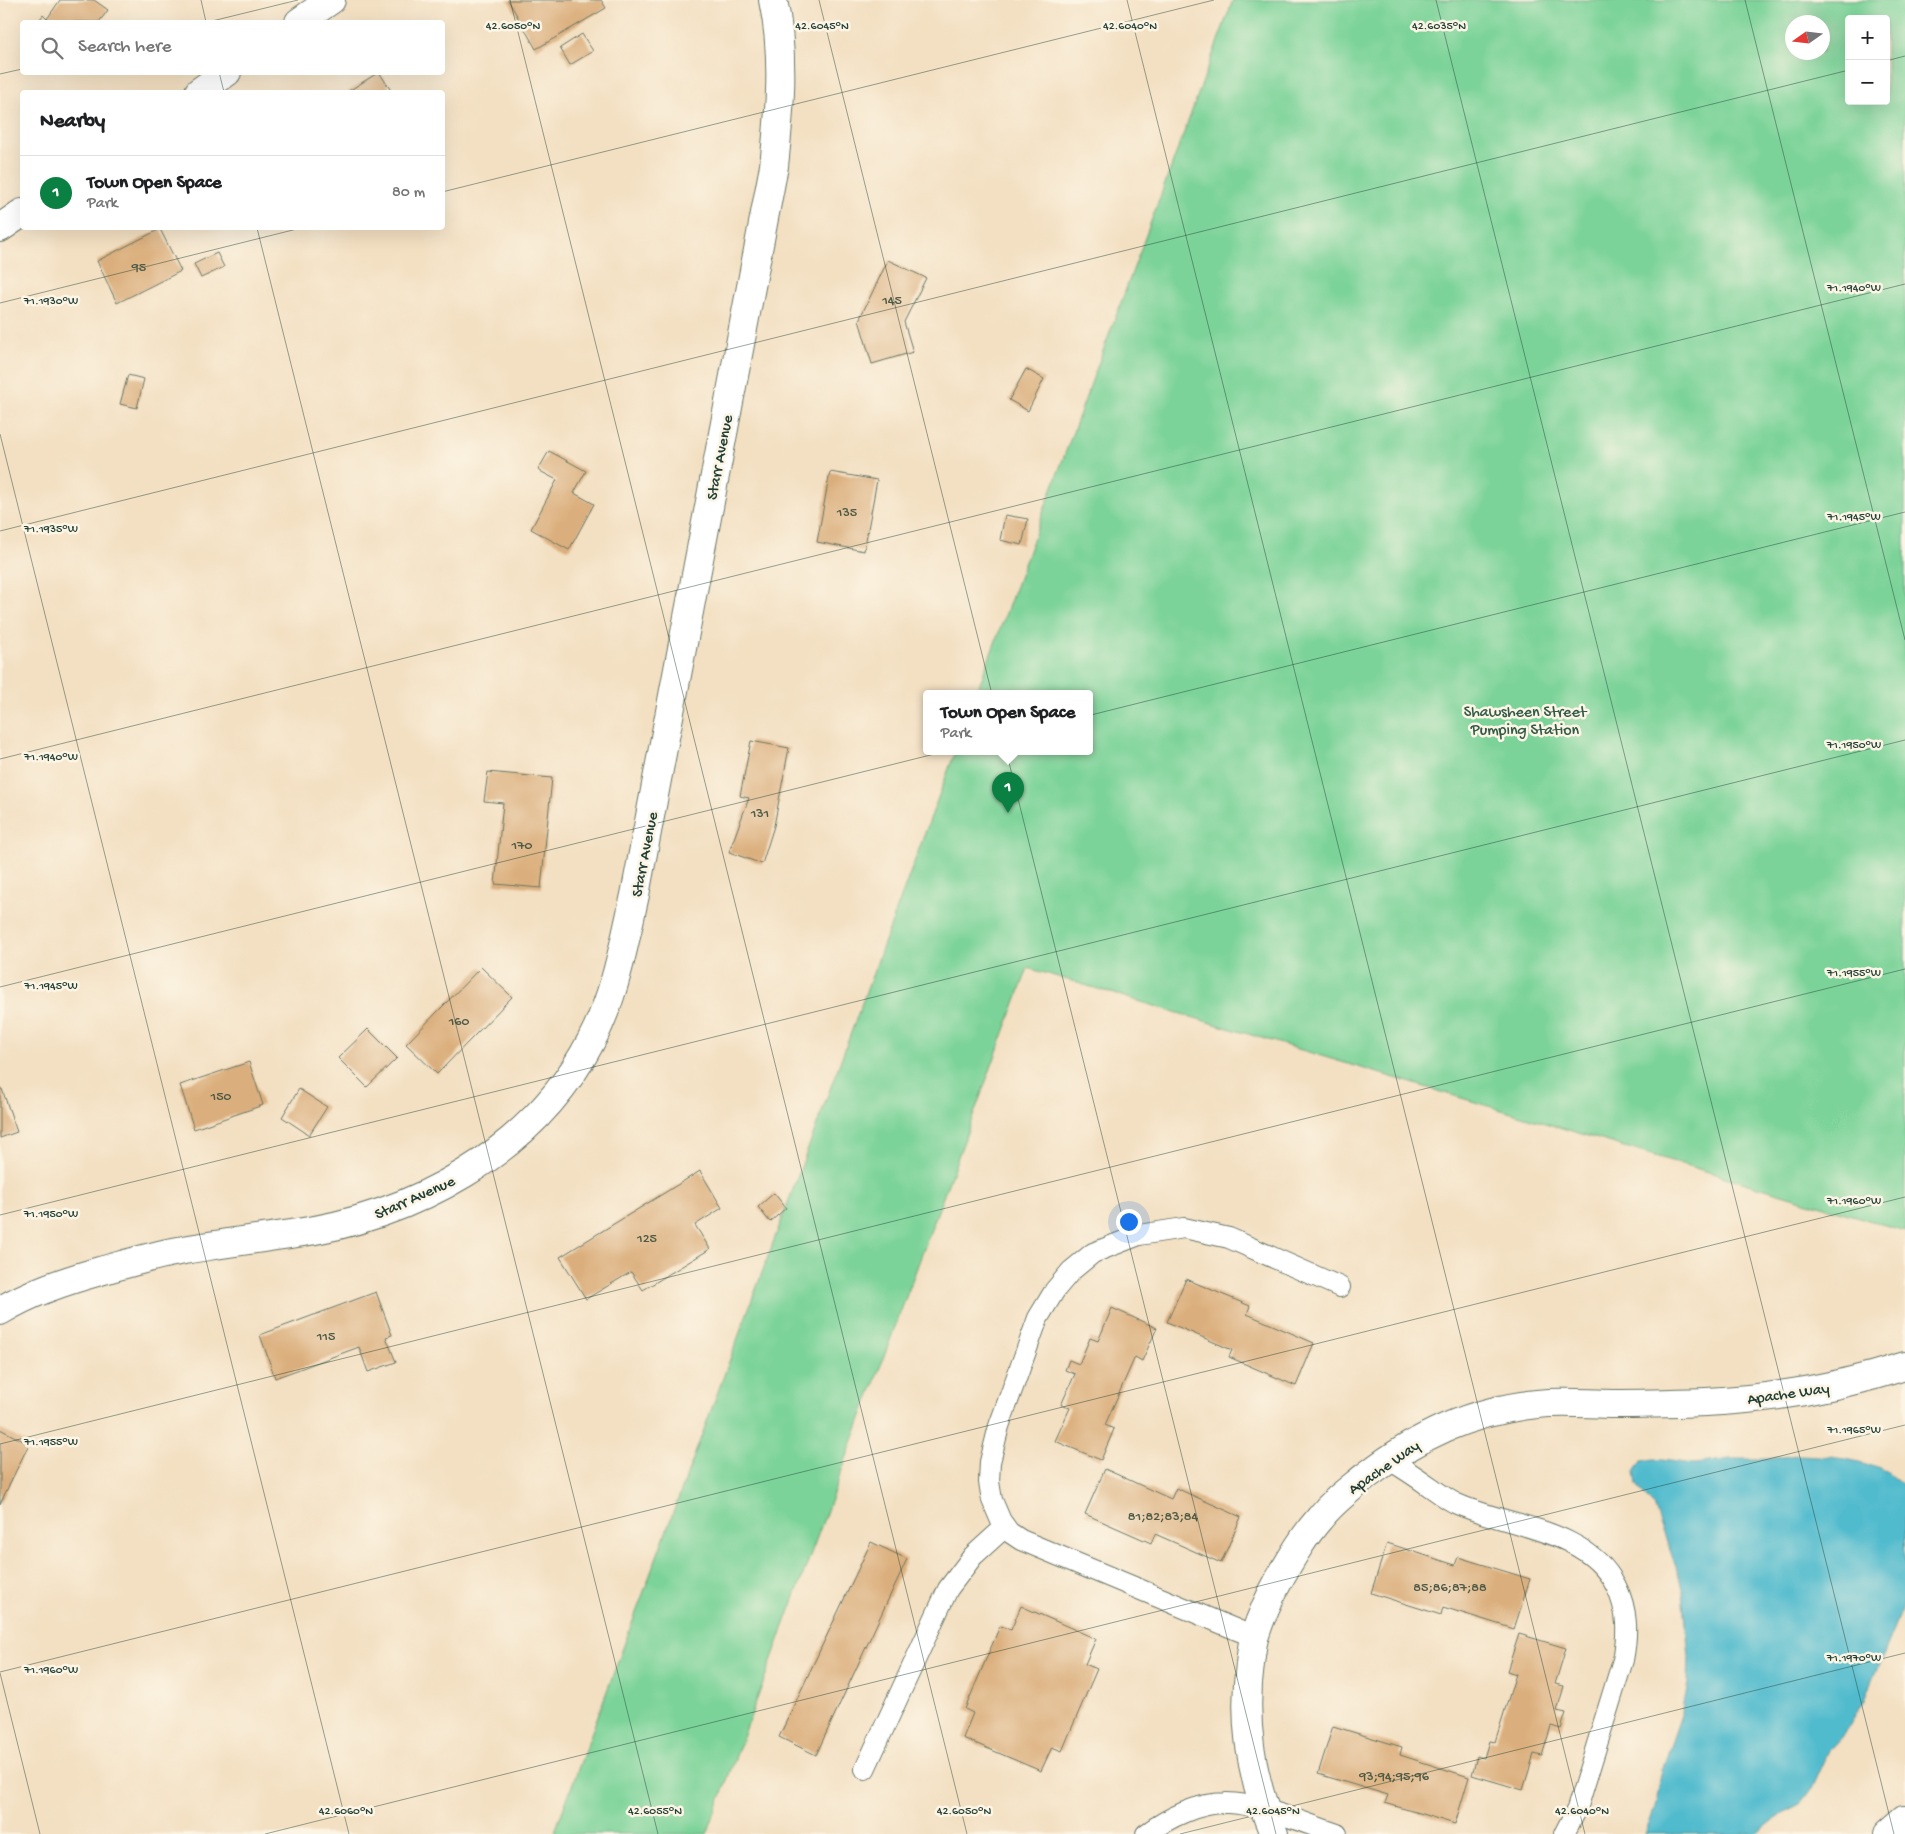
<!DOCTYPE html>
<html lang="en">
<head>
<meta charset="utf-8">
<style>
  body { margin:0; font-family:"Gochi Hand",sans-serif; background:#f6f6f6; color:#202124 }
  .controls { position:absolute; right:15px; top:15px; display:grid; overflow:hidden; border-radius:5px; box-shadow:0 5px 20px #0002 }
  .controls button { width:45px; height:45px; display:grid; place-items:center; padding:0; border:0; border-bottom:1px solid #e0e0e0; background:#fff; color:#202124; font:25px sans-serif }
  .compass { position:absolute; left:1785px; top:15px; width:45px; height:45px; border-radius:50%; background:#fff; box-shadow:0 5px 20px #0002; rotate:256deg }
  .you { position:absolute; left:1128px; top:1221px; width:18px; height:18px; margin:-12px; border:4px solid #fff; border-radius:50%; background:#1a73e8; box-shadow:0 0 0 8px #1a73e833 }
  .badge { display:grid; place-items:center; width:32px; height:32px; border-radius:50%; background:#0b8043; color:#fff; font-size:16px; font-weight:700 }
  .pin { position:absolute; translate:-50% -41px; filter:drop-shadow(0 1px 2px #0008) }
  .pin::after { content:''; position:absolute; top:26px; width:18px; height:15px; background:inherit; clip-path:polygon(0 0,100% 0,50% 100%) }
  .popup { position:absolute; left:923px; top:690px; width:170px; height:65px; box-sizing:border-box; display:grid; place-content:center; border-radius:5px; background:#fff; filter:drop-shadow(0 1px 4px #0005); font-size:16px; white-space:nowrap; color:#757577 }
  .popup b { font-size:19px; color:#202124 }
  .popup::after { content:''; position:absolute; left:50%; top:100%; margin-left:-10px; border:10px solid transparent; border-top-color:#fff }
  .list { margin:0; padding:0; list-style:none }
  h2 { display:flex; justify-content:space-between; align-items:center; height:65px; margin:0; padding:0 20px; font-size:21px }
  h2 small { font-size:16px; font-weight:400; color:#757577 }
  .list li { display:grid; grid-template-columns:32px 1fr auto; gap:15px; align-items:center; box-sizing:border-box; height:75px; padding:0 20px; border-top:1px solid #e0e0e0 }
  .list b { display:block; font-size:19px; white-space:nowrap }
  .list p { margin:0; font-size:16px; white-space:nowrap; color:#757577 }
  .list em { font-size:16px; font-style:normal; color:#757577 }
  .icon { flex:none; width:28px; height:28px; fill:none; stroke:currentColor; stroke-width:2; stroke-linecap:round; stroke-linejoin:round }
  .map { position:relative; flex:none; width:1905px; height:1834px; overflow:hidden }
  .search { position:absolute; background:#fff; box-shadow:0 5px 20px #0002; left:20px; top:20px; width:425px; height:55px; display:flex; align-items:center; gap:12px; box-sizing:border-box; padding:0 18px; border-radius:5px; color:#757577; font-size:19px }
  .panel { position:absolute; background:#fff; box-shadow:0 5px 20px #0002; left:20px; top:90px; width:425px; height:140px; border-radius:5px }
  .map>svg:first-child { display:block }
  .green { fill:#7bd399; stroke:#4d8866; fill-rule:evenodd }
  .water { fill:#51bbce; stroke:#387c81 }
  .building { fill:#dbaf7d }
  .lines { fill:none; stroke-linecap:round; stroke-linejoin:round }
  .lane-casing { stroke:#697665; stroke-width:22 }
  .street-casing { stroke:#697665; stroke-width:30 }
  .secondary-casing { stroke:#697665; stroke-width:30 }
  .lane { stroke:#fff; stroke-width:20 }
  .street { stroke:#fff; stroke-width:28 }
  .secondary { stroke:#fff; stroke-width:28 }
  .ticks { fill:none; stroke:#1f3d34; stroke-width:1; stroke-opacity:0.45 }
  .labels { text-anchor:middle; stroke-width:5; stroke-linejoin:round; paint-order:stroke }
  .number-label { font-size:14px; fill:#4e5a46 }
  .street-label { font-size:16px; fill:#1f3d34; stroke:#fcf5e5 }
  .park-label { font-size:16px; fill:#315b48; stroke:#fcf5e5 }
  .ticks-label { font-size:12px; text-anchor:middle; fill:#1f3d34; stroke:#fcf5e5; stroke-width:5; stroke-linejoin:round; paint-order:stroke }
</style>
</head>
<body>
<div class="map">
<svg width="1905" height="1834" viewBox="0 0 1905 1834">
  <rect width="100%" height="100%" fill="#fcf5e5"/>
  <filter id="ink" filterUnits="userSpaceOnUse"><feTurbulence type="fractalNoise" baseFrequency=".02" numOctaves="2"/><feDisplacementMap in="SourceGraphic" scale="10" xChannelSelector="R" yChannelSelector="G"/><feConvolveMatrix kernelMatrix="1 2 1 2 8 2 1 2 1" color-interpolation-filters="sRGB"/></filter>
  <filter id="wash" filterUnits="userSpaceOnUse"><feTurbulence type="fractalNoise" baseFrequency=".0096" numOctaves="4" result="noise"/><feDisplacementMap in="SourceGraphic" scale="20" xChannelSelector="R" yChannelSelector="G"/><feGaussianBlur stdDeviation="1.12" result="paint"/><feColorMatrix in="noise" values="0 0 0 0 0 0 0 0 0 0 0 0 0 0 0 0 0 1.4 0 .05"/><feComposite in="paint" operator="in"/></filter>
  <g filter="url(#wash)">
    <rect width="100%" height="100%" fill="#f3dfc1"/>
    <path class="green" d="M1233 0H1905V1231L1028 968 707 1834H554L955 752H1089V694H976ZM1849 19H1886V101H1849ZM1792 22H1822V52H1792Z"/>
    <path class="water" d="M1797 1455C1832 1456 1878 1459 1904 1486L1905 1593 1901 1612 1865 1700 1843 1736 1829 1751 1812 1789 1800 1805 1782 1814 1756 1834H1645L1655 1808 1662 1770 1683 1709 1688 1683 1689 1657 1683 1592 1676 1567 1654 1506 1637 1486 1635 1472 1642 1461 1654 1459 1694 1464 1730 1459H1768Z"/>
    <g id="blocks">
      <g class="building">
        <path d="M60 0H94L108 10 99 22H38L43 15 47 19Z"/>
        <path d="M508 0H601L606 8 536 49Z"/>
        <path d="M582 34 593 51 570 65 560 48Z"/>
        <path d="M379 72 392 92H347Z"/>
        <path d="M160 229 181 271 117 303 97 261Z"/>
        <path d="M217 253 224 267 201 278 194 264Z"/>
        <path d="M888 260 926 278 904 322 913 352 872 364 859 320Z"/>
        <path d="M1026 369 1044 379 1028 411 1009 400Z"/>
        <path d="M128 375 144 379 137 408 120 404Z"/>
        <path d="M549 451 586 471 574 493 594 504 569 550 531 529 557 480 538 470Z"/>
        <path d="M830 472 877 480 864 551 817 542Z"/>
        <path d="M1005 515 1028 519 1022 545 1000 540Z"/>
        <path d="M751 741 789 748 774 826 762 864 729 852 749 798 740 796Z"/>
        <path d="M488 772 552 778 541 888 495 884 503 803 484 801Z"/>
        <path d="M481 967 512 997 437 1074 406 1044Z"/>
        <path d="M368 1029 397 1058 367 1087 338 1058Z"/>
        <path d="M249 1062 263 1105 194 1129 180 1085Z"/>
        <path d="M0 1089H2L17 1132 0 1138Z"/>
        <path d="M299 1089 327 1107 309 1135 282 1117Z"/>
        <path d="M700 1171 722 1208 695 1225 710 1249 643 1290 631 1272 586 1299 560 1257Z"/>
        <path d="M774 1193 786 1208 770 1222 758 1207Z"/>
        <path d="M1186 1279 1250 1306 1247 1314 1314 1343 1296 1386 1229 1357 1232 1350 1167 1322Z"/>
        <path d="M376 1292 392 1335 386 1337 396 1362 368 1372 359 1347 275 1378 260 1335Z"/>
        <path d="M1112 1308 1157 1328 1142 1361 1135 1357 1105 1425 1114 1429 1101 1460 1055 1441 1070 1408 1061 1405 1075 1374 1065 1370 1069 1360 1079 1364 1090 1338 1098 1341Z"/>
        <path d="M0 1429 29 1444 0 1504Z"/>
        <path d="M1105 1469 1171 1499 1176 1488 1241 1517 1221 1563 1155 1534 1151 1543 1085 1514Z"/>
        <path d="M871 1542 907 1559 816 1755 779 1737Z"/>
        <path d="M1387 1543 1455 1565 1458 1557 1530 1579 1514 1629 1443 1607 1441 1615 1371 1593Z"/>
        <path d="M1021 1606 1096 1639 1085 1664 1097 1669 1062 1751 1052 1747 1041 1771 963 1738 973 1713 965 1709 1000 1626 1011 1630Z"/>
        <path d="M1519 1634 1566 1648 1555 1684 1564 1686 1557 1711 1566 1713 1561 1729 1551 1726 1542 1756 1534 1754 1523 1790 1472 1775 1477 1756 1484 1758 1489 1741 1495 1742 1516 1674 1507 1671Z"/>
        <path d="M1333 1726 1402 1747 1400 1755 1469 1777 1455 1824 1385 1803 1388 1795 1318 1774Z"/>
      </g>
    </g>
  </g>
  <g filter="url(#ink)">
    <use href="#blocks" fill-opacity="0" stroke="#697665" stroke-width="1"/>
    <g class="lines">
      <g class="lane-casing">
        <g id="lane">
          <path d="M1388 1459C1403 1468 1418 1478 1432 1488 1439 1493 1447 1499 1455 1503 1507 1527 1587 1528 1616 1586 1628 1610 1628 1634 1623 1660L1577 1809 1564 1834"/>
          <path d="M1254 1637 1021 1540 1009 1532 1001 1521 992 1500 989 1482 990 1462 999 1426 1038 1318 1055 1290 1071 1271 1093 1253 1139 1235 1184 1228 1229 1238 1340 1287"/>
          <path d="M865 1769 948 1589 973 1556 1005 1527"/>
          <path d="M1146 1834C1168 1818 1198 1803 1225 1803 1256 1802 1306 1824 1337 1834"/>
        </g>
      </g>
      <g class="street-casing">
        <g id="street">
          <path d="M0 1311C31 1292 65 1281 100 1271 122 1265 145 1258 168 1253 209 1245 250 1240 291 1234 412 1217 533 1153 591 1041 615 996 624 944 635 895L774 166C780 110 785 55 773 0"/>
          <path d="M1274 1834C1252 1780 1242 1722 1250 1664 1251 1655 1252 1644 1255 1635 1261 1616 1270 1596 1280 1578 1292 1557 1304 1536 1320 1518 1333 1501 1350 1489 1366 1476 1419 1435 1470 1411 1537 1404 1563 1401 1589 1404 1614 1404 1645 1404 1676 1403 1706 1402 1774 1399 1840 1387 1905 1366"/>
          <path d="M1889 1834 1905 1820"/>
        </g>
      </g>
      <g class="secondary-casing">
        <g id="secondary">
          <path d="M299 22 331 0"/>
          <path d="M199 92 227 72"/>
          <path d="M0 228 22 213"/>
        </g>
      </g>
      <use href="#lane" class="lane"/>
      <use href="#street" class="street"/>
      <use href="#secondary" class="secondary"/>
    </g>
  </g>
  <path class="ticks" d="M201 0 206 22M510 0 967 1834M819 0 1276 1834M1127 0 1585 1834M1436 0 1894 1834M1745 0 1905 640M208 22 298 0M1886 61 1905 56M219 72 224 92M0 74 22 69M442 192 1214 0M257 228 658 1834M0 303 301 228M0 434 349 1834M0 531 1849 70M0 759 1905 284M0 987 1905 512M0 1215 1905 740M0 1444 1905 969M0 1672 1905 1197M0 1673 40 1834M265 1834 1905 1425M1180 1834 1905 1653"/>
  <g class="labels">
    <g class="number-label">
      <text x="139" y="271">95</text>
      <text x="892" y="304">145</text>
      <text x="847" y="516">135</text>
      <text x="760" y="817">131</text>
      <text x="522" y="849">170</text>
      <text x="459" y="1025">160</text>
      <text x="221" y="1100">150</text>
      <text x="647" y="1242">125</text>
      <text x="326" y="1340">115</text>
      <text x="1163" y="1520">81;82;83;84</text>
      <text x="1450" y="1591">85;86;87;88</text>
      <text x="1394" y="1780">93;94;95;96</text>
    </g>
    <g class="street-label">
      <text transform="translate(718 457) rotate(-79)" y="6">Starr Avenue</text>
      <text transform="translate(643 854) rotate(-79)" y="6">Starr Avenue</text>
      <text transform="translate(414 1196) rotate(-24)" y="6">Starr Avenue</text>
      <text transform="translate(1788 1392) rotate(-8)" y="6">Apache Way</text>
      <text transform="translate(1383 1466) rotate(-35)" y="6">Apache Way</text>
    </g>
    <g class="park-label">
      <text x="1525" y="716">Shawsheen Street<tspan x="1525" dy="18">Pumping Station</tspan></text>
    </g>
  </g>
  <g class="ticks-label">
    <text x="513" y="29">42.6050°N</text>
    <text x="822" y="29">42.6045°N</text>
    <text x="1130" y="29">42.6040°N</text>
    <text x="1439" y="29">42.6035°N</text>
    <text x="1854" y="291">71.1940°W</text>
    <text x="51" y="304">71.1930°W</text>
    <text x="1854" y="520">71.1945°W</text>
    <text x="51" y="532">71.1935°W</text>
    <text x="1854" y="748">71.1950°W</text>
    <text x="51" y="760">71.1940°W</text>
    <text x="1854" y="976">71.1955°W</text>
    <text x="51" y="989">71.1945°W</text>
    <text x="1854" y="1204">71.1960°W</text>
    <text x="51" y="1217">71.1950°W</text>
    <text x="1854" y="1433">71.1965°W</text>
    <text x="51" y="1445">71.1955°W</text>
    <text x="1854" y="1661">71.1970°W</text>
    <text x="51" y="1673">71.1960°W</text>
    <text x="346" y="1814">42.6060°N</text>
    <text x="655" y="1814">42.6055°N</text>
    <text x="964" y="1814">42.6050°N</text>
    <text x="1273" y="1814">42.6045°N</text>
    <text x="1582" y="1814">42.6040°N</text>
  </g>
</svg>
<div class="controls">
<button>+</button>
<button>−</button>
</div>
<svg class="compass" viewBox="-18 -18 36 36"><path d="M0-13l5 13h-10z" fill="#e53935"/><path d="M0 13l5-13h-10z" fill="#757577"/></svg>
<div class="you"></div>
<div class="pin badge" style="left:1008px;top:813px">1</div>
<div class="popup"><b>Town Open Space</b>Park</div>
<div class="search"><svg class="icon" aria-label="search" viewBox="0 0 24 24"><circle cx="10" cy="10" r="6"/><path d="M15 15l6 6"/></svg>Search here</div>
<section class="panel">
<h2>Nearby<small></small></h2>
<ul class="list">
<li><span class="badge">1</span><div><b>Town Open Space</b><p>Park</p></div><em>80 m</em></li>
</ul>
</section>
</div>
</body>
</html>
